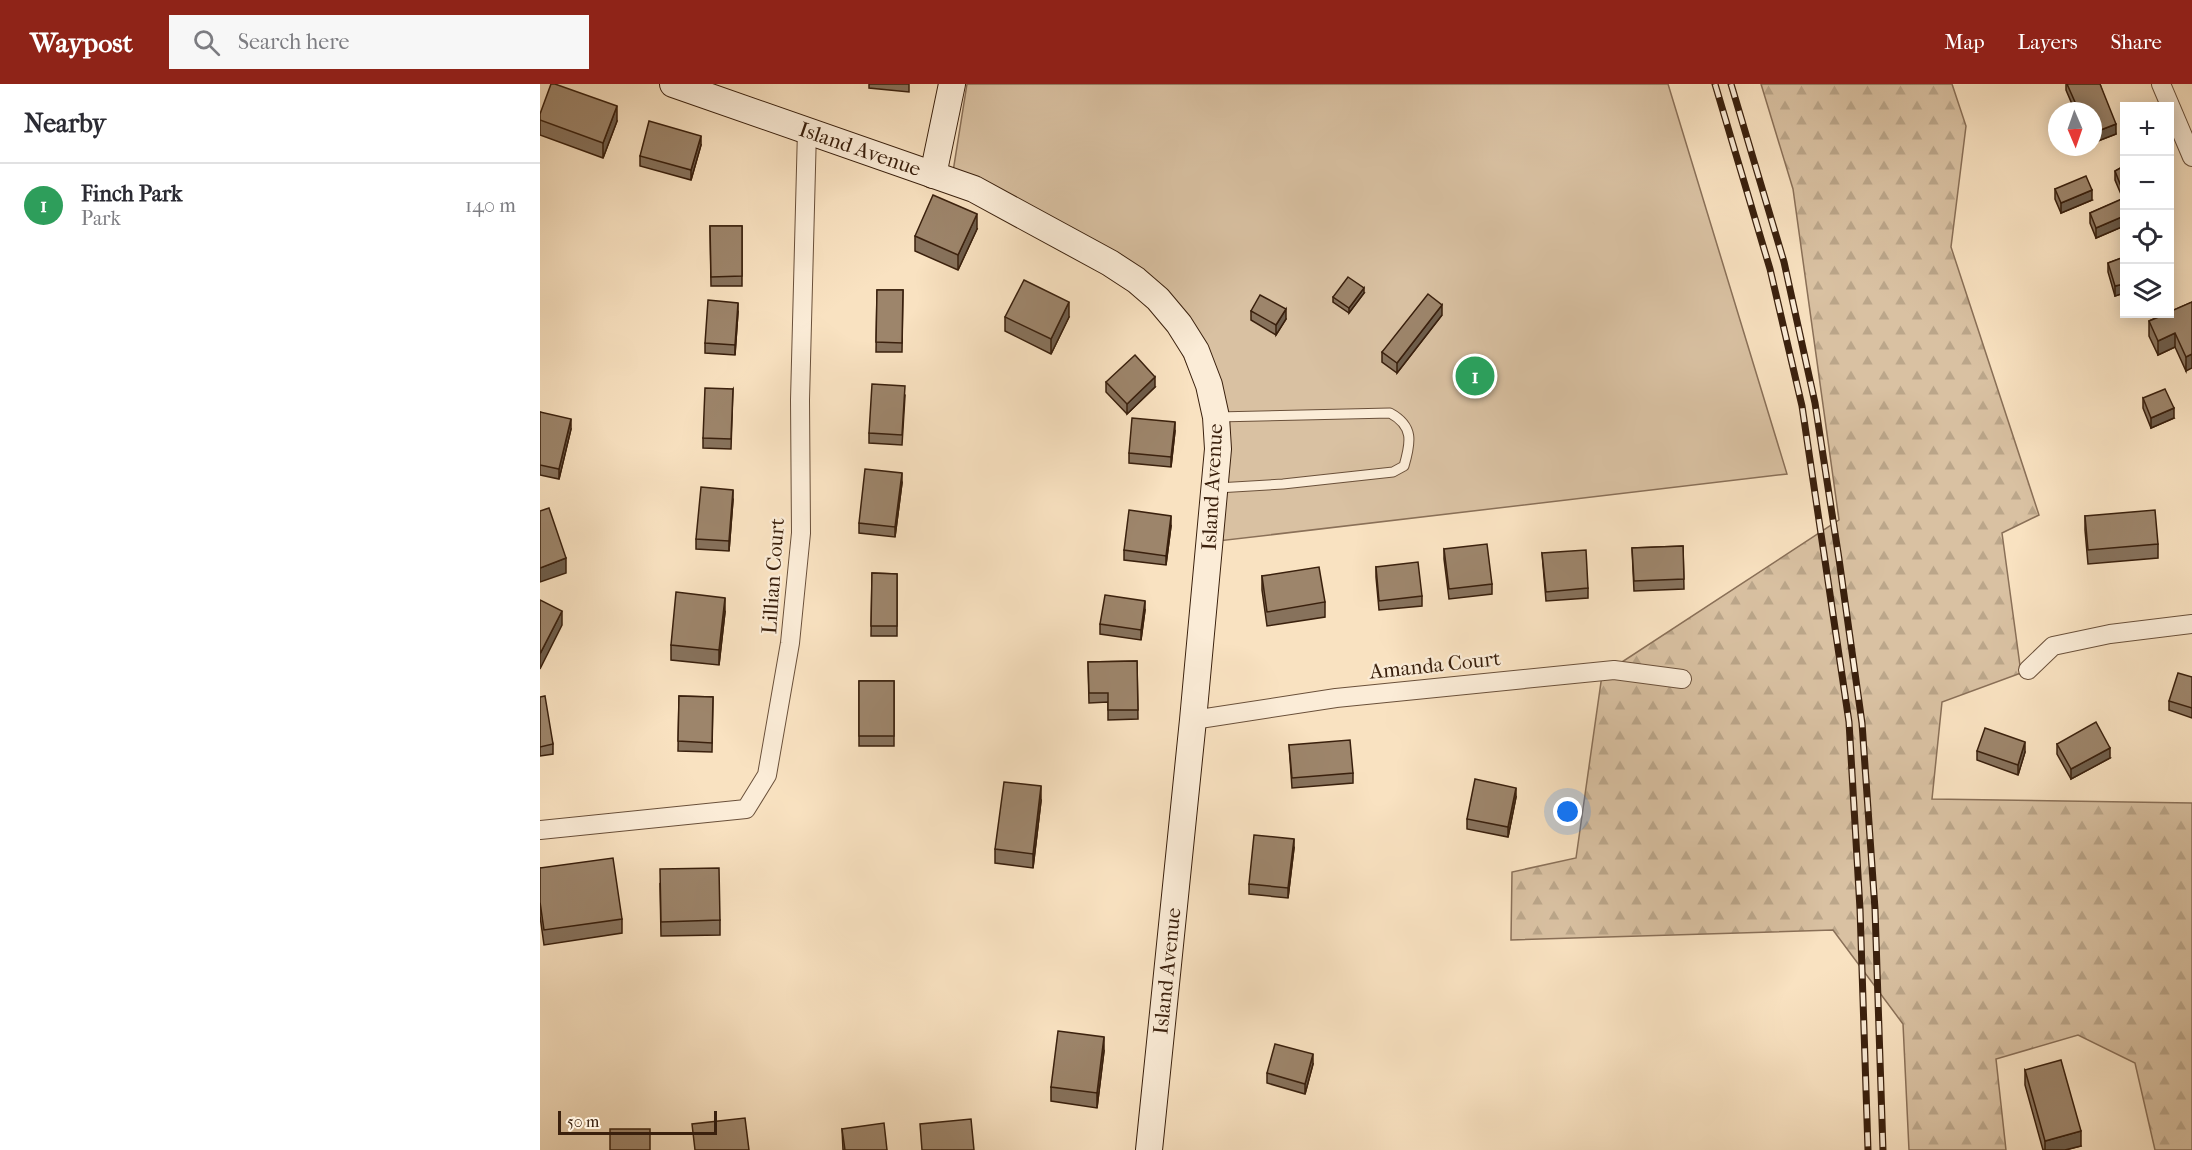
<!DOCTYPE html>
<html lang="en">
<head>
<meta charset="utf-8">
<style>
  body { margin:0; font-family:"IM FELL French Canon",serif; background:#f7f7f7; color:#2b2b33 }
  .controls { position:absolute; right:18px; top:18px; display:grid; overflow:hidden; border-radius:0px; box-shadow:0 3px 15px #0003 }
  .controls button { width:54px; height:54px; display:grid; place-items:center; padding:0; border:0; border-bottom:2px solid #e1e1e2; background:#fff; color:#2b2b33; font:30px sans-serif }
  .compass { position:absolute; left:1508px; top:18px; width:54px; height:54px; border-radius:50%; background:#fff; box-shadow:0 3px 15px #0003; rotate:178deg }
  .scale { position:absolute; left:18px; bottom:15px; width:159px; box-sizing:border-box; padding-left:6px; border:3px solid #3a200d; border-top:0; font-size:16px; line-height:21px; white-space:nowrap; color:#3a200d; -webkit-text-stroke:4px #fbecd7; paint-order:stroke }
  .you { position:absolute; left:1028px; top:728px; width:21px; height:21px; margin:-15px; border:4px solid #fff; border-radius:50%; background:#1a73e8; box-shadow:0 0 0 9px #1a73e833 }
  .badge { display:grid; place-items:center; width:39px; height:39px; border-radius:50%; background:#8f2418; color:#fff; font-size:20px; font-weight:700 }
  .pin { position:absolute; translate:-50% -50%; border:3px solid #fff; box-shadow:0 2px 6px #0006 }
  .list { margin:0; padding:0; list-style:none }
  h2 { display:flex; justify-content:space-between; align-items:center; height:78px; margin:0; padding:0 24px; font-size:26px }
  h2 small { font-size:20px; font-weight:400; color:#7c7c81 }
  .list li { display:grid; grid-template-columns:39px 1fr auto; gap:18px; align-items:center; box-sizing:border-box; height:84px; padding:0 24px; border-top:2px solid #e1e1e2 }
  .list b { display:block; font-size:22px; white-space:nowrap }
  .list p { margin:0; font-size:20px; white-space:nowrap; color:#7c7c81 }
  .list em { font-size:20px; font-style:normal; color:#7c7c81 }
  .icon { flex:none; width:33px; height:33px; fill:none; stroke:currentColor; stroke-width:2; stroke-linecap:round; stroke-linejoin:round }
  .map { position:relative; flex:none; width:1652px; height:1066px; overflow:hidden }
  header { display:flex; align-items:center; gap:36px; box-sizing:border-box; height:84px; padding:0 30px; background:#8f2418; color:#fff }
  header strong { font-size:28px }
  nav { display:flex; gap:33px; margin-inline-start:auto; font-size:21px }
  .search { width:420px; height:54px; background:#f7f7f7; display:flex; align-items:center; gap:15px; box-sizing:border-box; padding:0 21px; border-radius:0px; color:#7c7c81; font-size:22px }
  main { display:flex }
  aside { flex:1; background:#fff }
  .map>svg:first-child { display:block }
  .forest { fill:url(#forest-firs); stroke:#8a7058; stroke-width:1.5 }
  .park { fill:#d9c1a2; stroke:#8a7058; stroke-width:1.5 }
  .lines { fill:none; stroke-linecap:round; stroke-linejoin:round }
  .lane-casing { stroke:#6a503a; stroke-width:11 }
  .street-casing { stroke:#6a503a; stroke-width:20 }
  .secondary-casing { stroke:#3a200d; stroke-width:28 }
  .lane { stroke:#fbecd7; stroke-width:9 }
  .street { stroke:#fbecd7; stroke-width:18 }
  .secondary { stroke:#fbecd7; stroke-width:26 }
  .rail-casing { stroke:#3a200d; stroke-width:7 }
  .rail { stroke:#fbecd7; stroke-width:4.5; stroke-dasharray:14; stroke-linecap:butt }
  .wall { fill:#87725c; stroke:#3a200d; stroke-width:1.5 }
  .shaded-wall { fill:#6e5d4b; stroke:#3a200d; stroke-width:1.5 }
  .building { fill:#9d856b; stroke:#3a200d; stroke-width:1.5 }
  .labels { text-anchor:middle; stroke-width:4.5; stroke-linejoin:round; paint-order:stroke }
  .street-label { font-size:21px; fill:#3a200d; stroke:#fbecd7 }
</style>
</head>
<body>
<header>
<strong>Waypost</strong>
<div class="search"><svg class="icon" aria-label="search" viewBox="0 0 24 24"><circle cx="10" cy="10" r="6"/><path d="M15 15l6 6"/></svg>Search here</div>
<nav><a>Map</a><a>Layers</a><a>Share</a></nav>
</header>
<main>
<aside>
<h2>Nearby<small></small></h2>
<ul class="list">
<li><span class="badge" style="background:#2e9e5b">1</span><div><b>Finch Park</b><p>Park</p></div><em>140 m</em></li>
</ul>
</aside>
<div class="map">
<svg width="1652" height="1066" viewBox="0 0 1652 1066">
  <defs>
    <pattern id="forest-firs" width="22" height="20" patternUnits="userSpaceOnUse" patternTransform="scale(1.5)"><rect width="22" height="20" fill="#d9c1a2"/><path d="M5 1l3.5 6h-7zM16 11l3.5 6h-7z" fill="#bba68a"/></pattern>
  </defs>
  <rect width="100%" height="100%" fill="#f9e2c1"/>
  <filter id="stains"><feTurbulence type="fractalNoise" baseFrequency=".00333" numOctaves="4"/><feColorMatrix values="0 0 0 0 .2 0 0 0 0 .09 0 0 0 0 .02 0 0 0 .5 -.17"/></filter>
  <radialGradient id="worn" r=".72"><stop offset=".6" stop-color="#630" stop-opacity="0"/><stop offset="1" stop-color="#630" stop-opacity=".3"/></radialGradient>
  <path class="forest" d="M1221 0H1412L1426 42 1411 163 1499 431 1462 449 1481 589 1402 618 1392 715 1652 719V1066H1615L1595 979 1538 951 1456 975 1466 1066H1369L1363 940 1293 846 971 856 972 788 1036 774 1062 591 1299 436 1253 105Z"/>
  <path class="park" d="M427 0H1128L1247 390 678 457 680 357 624 226 412 94Z"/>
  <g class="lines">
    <g class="lane-casing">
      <path id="lane" d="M677 404 743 400 853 388 864 382C871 358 874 342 850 329L677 333"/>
    </g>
    <g class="street-casing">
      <g id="street">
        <path d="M1621 0 1652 73"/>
        <path d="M1488 586 1513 562 1570 550 1652 540"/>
        <path d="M653 636 796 614 1074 586 1142 595"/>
        <path d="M0 746 206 725 227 691 250 559 261 449 260 316 267 46"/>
      </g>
    </g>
    <g class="secondary-casing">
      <g id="secondary">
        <path d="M133 0 434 105 570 179 596 196 618 215 639 240 656 267 669 301 676 333 678 365 653 636 609 1066"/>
        <path d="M393 91 412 0"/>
      </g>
    </g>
    <use href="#lane" class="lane"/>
    <use href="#street" class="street"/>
    <use href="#secondary" class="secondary"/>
    <g class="rail-casing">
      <g id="rail">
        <path d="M1175 0 1230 185 1262 322 1309 638 1320 825 1328 1066"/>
        <path d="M1191 0 1244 178 1275 319 1299 475 1322 639 1335 825 1343 1066"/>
      </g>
    </g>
    <use href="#rail" class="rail"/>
  </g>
  <g class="wall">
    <path d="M329 0H369V8L329 4Z"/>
    <path d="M1526 0H1560L1576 50 1553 59V27H1535L1526 6Z"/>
    <path d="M0 30 77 37 63 74 0 51Z"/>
    <path d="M161 61 151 96 100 82V72Z"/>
    <path d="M1584 82V142L1556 154 1550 139V129L1583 115 1575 96V87Z"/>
    <path d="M1515 105 1552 116 1521 129 1515 115Z"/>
    <path d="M170 142H202V202H171Z"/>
    <path d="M437 145 418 186 375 167V152Z"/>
    <path d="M1584 173V209L1575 212 1568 188V179Z"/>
    <path d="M337 206H363L362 268H336Z"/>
    <path d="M824 209 809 229 793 218V213Z"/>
    <path d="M1652 218 1646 287 1635 263 1618 271 1609 252V237Z"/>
    <path d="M711 227 746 235 736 251 711 236Z"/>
    <path d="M198 228 195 271 165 269V259Z"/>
    <path d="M902 231 857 289 842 278V268Z"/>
    <path d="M465 233H529L511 270 465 247Z"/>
    <path d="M566 298 615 303 587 330 566 308Z"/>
    <path d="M193 305 191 365 163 364V354Z"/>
    <path d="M365 312 362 361 329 359V349Z"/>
    <path d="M1603 314 1634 334 1611 344 1603 324Z"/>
    <path d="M0 328 31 345 19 395 0 391Z"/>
    <path d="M635 347 631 383 589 379V369Z"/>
    <path d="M362 399 355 453 319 449V439Z"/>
    <path d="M193 416 189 467 156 465V455Z"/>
    <path d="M1545 432 1618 460V474L1548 480 1545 446Z"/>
    <path d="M631 442 626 481 584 476V466Z"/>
    <path d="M1143 462 1144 505 1094 507 1092 464Z"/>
    <path d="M904 465 952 500V510L909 515 904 475Z"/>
    <path d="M1002 469 1048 504V514L1006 517Z"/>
    <path d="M836 483 882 512V522L839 526 836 493Z"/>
    <path d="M332 489 357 490V552H331Z"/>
    <path d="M722 492 785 518V533L727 542 722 506Z"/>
    <path d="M605 526 601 556 560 550V540Z"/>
    <path d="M185 528 179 581 131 576V561Z"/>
    <path d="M597 577 598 635 568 636V618L549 619 548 578Z"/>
    <path d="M1652 593V634L1629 626V617Z"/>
    <rect x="319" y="597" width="35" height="65"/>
    <path d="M139 612 173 613 172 668 138 667Z"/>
    <path d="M0 613 13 660V670L0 672Z"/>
    <path d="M1517 660 1570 674 1531 695 1517 670Z"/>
    <path d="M749 661 813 689V699L752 704Z"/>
    <path d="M1437 667 1485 668 1478 691 1437 676Z"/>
    <path d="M976 713 968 753 927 745V735Z"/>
    <path d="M501 717 493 784 455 779V765Z"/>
    <path d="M754 764 748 814 709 810V800Z"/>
    <path d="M0 784 82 835V849L4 861 0 832Z"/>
    <path d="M120 800 180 836V851L121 852Z"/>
    <path d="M564 967 557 1024 511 1017V1003Z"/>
    <path d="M773 980 765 1010 727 999V989Z"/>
    <path d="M1485 986 1541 1062 1525 1066H1503L1485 1001Z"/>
    <path d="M302 1045 347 1066H303Z"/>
  </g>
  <g class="shaded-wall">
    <path d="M77 22V37L63 74V59Z"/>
    <path d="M1576 40V50L1553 59V49Z"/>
    <path d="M161 52V61L151 96V86Z"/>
    <path d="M1552 106V116L1521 129V119Z"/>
    <path d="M437 130V145L418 186V171Z"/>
    <path d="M1584 132V142L1556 154V144Z"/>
    <path d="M1584 200V209L1575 212V202Z"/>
    <path d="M824 204V209L809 229V224Z"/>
    <path d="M529 218V233L511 270V255Z"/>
    <path d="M198 219V228L195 271V261Z"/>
    <path d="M902 221V231L857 289V279Z"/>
    <path d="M746 225V235L736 251V241Z"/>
    <path d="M1635 249V263L1618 271V257Z"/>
    <path d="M1652 270V284L1646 287V273Z"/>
    <path d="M615 293V303L587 330V320Z"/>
    <path d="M1634 324V334L1611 344V334Z"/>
    <path d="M31 335V345L19 395V385Z"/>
    <path d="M635 338V347L631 383V373Z"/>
    <path d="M362 389V399L355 453V443Z"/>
    <path d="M193 406V416L189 467V457Z"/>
    <path d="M631 432V442L626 481V472Z"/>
    <path d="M26 474V489L0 498V484Z"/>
    <path d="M185 514V528L179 581V566Z"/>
    <path d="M605 517V526L601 556V546Z"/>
    <path d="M22 527V541L0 585V570Z"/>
    <path d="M1485 658V668L1478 691V681Z"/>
    <path d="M1570 664V674L1531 695V685Z"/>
    <path d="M501 702V717L493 784V770Z"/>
    <path d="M976 704V713L968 753V743Z"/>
    <path d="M754 755V764L748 814V804Z"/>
    <path d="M564 953V967L557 1024V1009Z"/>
    <path d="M773 970V980L765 1010V1000Z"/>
    <path d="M1541 1047V1062L1525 1066H1505V1057Z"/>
  </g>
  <g class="building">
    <path d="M11 0H15L77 22 63 59 0 36V30Z"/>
    <path d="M1527 0H1560L1576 40 1553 49V27H1539Z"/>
    <path d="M109 37 161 52 151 86 100 72Z"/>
    <path d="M1584 82V110L1575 87Z"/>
    <path d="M1546 92 1552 106 1521 119 1515 105Z"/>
    <path d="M393 111 437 130 418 171 375 152Z"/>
    <path d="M1584 114V132L1556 144 1550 129Z"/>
    <path d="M170 142H202V192L171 193Z"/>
    <path d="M1584 173V200L1575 202 1568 179Z"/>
    <path d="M808 193 824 204 809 224 793 213Z"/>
    <path d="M484 196 529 218 511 255 465 233Z"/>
    <path d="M337 206H363L362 259 336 258Z"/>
    <path d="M888 210 902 221 857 279 842 268Z"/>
    <path d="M720 211 746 225 736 241 711 227Z"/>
    <path d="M168 216 198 219 195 261 165 259Z"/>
    <path d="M1652 218V270L1646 273 1635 249 1618 257 1609 237 1626 230H1629V228Z"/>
    <path d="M595 271 615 293 587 320 566 298Z"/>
    <path d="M332 300 365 302 362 351 329 349Z"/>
    <path d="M165 304 193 305 191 355 163 354Z"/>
    <path d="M1625 305 1634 324 1611 334 1603 314Z"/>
    <path d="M0 328 31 335 19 385 0 381Z"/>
    <path d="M592 334 635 338 631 373 589 369Z"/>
    <path d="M325 385 362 389 355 443 319 439Z"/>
    <path d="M161 403 193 406 189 457 156 455Z"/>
    <path d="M9 424 26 474 0 484V427Z"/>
    <path d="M589 426 631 432 626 472 584 466Z"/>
    <path d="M1615 426 1618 460 1548 466 1545 432Z"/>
    <path d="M947 460 952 500 909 505 904 465Z"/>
    <path d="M1143 462 1144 495 1094 497 1092 464Z"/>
    <path d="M1046 466 1048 504 1006 508 1002 469Z"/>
    <path d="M878 478 882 512 839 517 836 483Z"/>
    <path d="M779 483 785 518 727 528 722 492Z"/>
    <path d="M332 489 357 490V542H331Z"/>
    <path d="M136 508 185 514 179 566 131 561Z"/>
    <path d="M565 511 605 517 601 546 560 540Z"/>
    <path d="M0 516 22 527 0 570Z"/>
    <path d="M597 577 598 626H568V609H549L548 578Z"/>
    <path d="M1638 589 1652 593V624L1629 617Z"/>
    <rect x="319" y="597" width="35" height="55"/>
    <path d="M5 612 13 660 0 663V613Z"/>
    <path d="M139 612 173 613 172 659 138 657Z"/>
    <path d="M1556 638 1570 664 1531 685 1517 660Z"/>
    <path d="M1445 644 1485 658 1478 681 1437 667Z"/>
    <path d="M810 656 813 689 752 694 749 661Z"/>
    <path d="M935 695 976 704 968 743 927 735Z"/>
    <path d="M464 698 501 702 493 770 455 765Z"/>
    <path d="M714 751 754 755 748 804 709 800Z"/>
    <path d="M73 774 82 835 4 846 0 818V784Z"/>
    <path d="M179 784 180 836 121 838 120 785Z"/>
    <path d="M518 947 564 953 557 1009 511 1003Z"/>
    <path d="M735 960 773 970 765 1000 727 989Z"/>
    <path d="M1521 976 1541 1047 1505 1057 1485 986Z"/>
    <path d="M205 1034 209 1066H155L152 1040Z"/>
    <path d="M431 1035 434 1066H382L380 1040Z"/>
    <path d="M344 1039 347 1066H305L302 1045Z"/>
    <rect x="70" y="1045" width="40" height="21"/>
  </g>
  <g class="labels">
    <g class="street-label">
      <text transform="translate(320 65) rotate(19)" y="7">Island Avenue</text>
      <text transform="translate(672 403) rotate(-87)" y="7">Island Avenue</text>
      <text transform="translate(233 492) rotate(-86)" y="7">Lillian Court</text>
      <text transform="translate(895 581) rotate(-6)" y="7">Amanda Court</text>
      <text transform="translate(627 887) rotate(-84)" y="7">Island Avenue</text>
    </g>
  </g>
  <rect width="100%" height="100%" filter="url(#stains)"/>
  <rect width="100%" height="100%" fill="url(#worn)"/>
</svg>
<div class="controls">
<button>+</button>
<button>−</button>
<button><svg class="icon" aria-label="locate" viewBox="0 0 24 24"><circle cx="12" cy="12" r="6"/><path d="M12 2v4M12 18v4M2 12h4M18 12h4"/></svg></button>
<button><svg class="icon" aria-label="layers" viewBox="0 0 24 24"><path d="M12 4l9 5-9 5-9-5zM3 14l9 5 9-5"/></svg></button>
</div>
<svg class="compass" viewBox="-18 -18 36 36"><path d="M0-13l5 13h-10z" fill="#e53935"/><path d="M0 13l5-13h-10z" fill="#7c7c81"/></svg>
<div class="scale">50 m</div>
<div class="you"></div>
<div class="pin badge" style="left:935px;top:292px;background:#2e9e5b">1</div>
</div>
</main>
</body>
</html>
